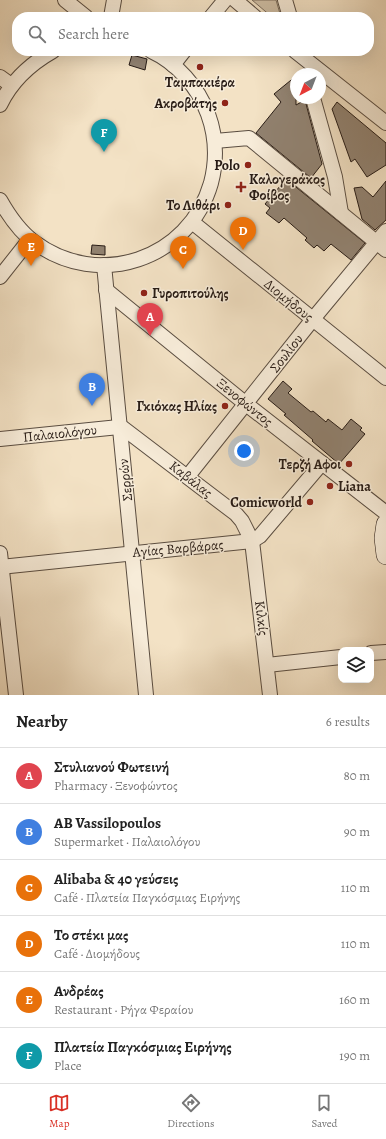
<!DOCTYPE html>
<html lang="en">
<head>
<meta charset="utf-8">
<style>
  body { margin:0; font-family:Alegreya,serif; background:#f2f2f2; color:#222 }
  .controls { position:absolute; right:12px; bottom:12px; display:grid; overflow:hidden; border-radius:8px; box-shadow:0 4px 16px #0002 }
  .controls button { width:36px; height:36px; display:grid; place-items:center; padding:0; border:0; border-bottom:1px solid #e0e0e0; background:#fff; color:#222; font:20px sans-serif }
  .compass { position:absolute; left:290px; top:68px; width:36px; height:36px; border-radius:50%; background:#fff; box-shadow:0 4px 16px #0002; rotate:222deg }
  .you { position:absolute; left:244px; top:451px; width:14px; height:14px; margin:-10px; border:3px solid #fff; border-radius:50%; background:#1a73e8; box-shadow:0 0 0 6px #1a73e833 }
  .badge { display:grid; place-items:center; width:26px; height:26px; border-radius:50%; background:#d93025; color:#fff; font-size:13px; font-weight:700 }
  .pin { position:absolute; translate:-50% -33px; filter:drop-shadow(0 1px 2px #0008) }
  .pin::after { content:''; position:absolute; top:21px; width:14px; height:12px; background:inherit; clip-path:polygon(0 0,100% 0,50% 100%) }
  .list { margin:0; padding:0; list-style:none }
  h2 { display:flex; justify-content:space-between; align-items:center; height:52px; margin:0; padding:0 16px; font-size:17px }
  h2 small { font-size:13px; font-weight:400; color:#767676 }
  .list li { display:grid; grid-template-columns:26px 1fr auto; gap:12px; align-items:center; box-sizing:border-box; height:56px; padding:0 16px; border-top:1px solid #e0e0e0 }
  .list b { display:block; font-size:15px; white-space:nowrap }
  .list p { margin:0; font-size:13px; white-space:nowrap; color:#767676 }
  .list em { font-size:13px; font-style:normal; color:#767676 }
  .icon { flex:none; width:22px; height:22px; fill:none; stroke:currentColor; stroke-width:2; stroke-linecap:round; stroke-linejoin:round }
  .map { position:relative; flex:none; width:386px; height:695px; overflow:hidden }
  .search { position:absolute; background:#fff; box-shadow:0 4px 16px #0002; left:12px; right:12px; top:12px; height:44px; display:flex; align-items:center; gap:10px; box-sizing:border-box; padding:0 14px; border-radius:16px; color:#767676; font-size:15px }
  .sheet { height:388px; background:#fff }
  nav { display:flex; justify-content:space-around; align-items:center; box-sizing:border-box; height:56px; border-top:1px solid #e0e0e0; background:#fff; font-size:11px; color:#767676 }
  nav a { display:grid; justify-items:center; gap:2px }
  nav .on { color:#d93025 }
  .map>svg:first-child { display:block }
  .green { fill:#d0c0a7; stroke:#7c6e5e }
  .building { fill:#918271; stroke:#271b15 }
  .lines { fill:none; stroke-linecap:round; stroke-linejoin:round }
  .street-casing { stroke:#5a4d41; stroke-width:16 }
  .secondary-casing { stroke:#271b15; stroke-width:20 }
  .street { stroke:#f7ecd9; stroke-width:14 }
  .secondary { stroke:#f7ecd9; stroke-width:19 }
  .poi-dot { fill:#8f2418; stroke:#f7ecd9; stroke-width:1.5 }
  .labels { text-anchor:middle; stroke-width:3; stroke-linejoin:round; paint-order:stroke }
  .poi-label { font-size:14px; font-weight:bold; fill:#271b15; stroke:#f7ecd9; text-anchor:end }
  .street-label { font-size:14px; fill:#271b15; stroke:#f7ecd9 }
</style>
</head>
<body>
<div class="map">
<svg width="386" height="695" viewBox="0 0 386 695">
  <rect width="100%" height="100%" fill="#f3e2c5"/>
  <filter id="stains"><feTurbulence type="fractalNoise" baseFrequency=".005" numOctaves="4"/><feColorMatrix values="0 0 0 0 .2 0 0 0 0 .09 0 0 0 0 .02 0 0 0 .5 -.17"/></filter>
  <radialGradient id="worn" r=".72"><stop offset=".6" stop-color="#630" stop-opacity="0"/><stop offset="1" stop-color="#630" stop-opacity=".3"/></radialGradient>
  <path class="green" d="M252 0H276L281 17H272Z"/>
  <g class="building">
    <path d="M132 55 147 59 145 70 129 65Z"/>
    <path d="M296 76V105L305 100 322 164 311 178 256 133 281 102 274 94Z"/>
    <path d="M337 102 386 143V165L367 177 355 159 351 162 332 109Z"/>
    <path d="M286 179 365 243 351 260 331 244 324 251 317 245 314 248 305 240 307 238 284 218 279 223 266 213 270 208 265 204Z"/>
    <path d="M386 181V220L375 230 362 219 354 188 362 187 373 197Z"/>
    <path d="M92 245 105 246V255L91 254Z"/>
    <path d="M283 381 292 389 288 393 311 412 313 411 326 422 328 419 342 430 351 419 362 428 360 430 365 434 339 464 312 441 313 440 284 415 286 414 268 399Z"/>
  </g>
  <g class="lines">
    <g class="street-casing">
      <g id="street">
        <path d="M65 0 86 17"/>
        <path d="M235 0 255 17"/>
        <path d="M285 0 290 17"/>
        <path d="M111 17 114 0"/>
        <path d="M211 17 225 0"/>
        <path d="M295 51 386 123"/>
        <path d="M173 65 184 51"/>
        <path d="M0 77 11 85"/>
        <path d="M313 98 335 177 341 213"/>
        <path d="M0 105C12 80 30 64 53 51"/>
        <path d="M215 141 249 138 386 250"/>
        <path d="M0 200C9 216 19 231 34 242 98 290 189 260 211 183 217 160 216 136 208 114 198 87 177 63 151 51"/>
        <path d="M192 222 386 378"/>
        <path d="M104 265 146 695"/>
        <path d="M0 277 30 239"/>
        <path d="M106 290 246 404 386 513"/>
        <path d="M0 439 119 427 123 428 236 514 242 521 252 541 270 695"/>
        <path d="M188 476 313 319 386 231"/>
        <path d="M0 553 16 695"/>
        <path d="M0 567 252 541 260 536 322 463"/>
        <path d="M371 653 386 652"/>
        <path d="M267 665 341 657"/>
      </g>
    </g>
    <g class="secondary-casing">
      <path id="secondary" d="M386 524 384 538 386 555"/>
    </g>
    <use href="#street" class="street"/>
    <use href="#secondary" class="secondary"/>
  </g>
  <g class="poi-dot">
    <circle cx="200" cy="67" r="4"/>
    <circle cx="225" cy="103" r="4"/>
    <circle cx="248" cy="165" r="4"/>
    <path d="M239 181h4v4h4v4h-4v4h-4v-4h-4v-4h4z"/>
    <circle cx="228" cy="205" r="4"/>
    <circle cx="144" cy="293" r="4"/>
    <circle cx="225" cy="406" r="4"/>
    <circle cx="349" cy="464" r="4"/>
    <circle cx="330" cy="486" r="4"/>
    <circle cx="310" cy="502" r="4"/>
  </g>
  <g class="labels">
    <g class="poi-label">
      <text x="200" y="87" text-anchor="middle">Ταμπακιέρα</text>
      <text x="217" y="108">Ακροβάτης</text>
      <text x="240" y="170">Polo</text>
      <text x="249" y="184" text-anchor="start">Καλογεράκος<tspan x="249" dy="16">Φοίβος</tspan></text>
      <text x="220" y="210">Το Λιθάρι</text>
      <text x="152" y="298" text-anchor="start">Γυροπιτούλης</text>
      <text x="217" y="411">Γκιόκας Ηλίας</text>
      <text x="341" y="469">Τερζή Αφοι</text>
      <text x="338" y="491" text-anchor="start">Liana</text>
      <text x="302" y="507">Comicworld</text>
    </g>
    <g class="street-label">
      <text transform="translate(289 300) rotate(39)" y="5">Διομήδους</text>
      <text transform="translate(286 353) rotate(-52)" y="5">Σουλίου</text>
      <text transform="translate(245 402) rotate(39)" y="5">Ξενοφώντος</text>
      <text transform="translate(60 433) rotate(-6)" y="5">Παλαιολόγου</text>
      <text transform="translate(191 479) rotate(38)" y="5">Καβάλας</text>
      <text transform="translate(125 480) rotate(-96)" y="5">Σερρών</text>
      <text transform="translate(178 548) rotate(-5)" y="5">Αγίας Βαρβάρας</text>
      <text transform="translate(262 618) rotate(83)" y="5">Κιλκίς</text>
    </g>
  </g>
  <rect width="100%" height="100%" filter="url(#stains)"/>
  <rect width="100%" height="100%" fill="url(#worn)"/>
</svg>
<div class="controls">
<button><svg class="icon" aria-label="layers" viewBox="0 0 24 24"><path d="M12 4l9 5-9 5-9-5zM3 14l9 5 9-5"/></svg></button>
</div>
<svg class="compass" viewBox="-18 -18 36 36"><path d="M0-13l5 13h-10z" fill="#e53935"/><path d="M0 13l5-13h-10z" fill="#767676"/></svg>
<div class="you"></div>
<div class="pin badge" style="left:150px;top:336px;background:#e0444e">A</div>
<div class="pin badge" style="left:92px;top:406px;background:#3f7fe0">B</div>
<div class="pin badge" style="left:183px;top:269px;background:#e8710a">C</div>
<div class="pin badge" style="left:243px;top:250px;background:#e8710a">D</div>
<div class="pin badge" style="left:31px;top:266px;background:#e8710a">E</div>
<div class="pin badge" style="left:104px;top:152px;background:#0f9aa8">F</div>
<div class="search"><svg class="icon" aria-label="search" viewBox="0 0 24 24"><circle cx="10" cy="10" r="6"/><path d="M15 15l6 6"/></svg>Search here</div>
</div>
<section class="sheet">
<h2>Nearby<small>6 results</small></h2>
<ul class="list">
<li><span class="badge" style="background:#e0444e">A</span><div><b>Στυλιανού Φωτεινή</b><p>Pharmacy · Ξενοφώντος</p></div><em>80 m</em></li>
<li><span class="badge" style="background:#3f7fe0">B</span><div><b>AB Vassilopoulos</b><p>Supermarket · Παλαιολόγου</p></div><em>90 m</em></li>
<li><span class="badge" style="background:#e8710a">C</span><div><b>Alibaba &amp; 40 γεύσεις</b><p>Café · Πλατεία Παγκόσμιας Ειρήνης</p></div><em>110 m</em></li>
<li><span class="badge" style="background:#e8710a">D</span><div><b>Το στέκι μας</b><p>Café · Διομήδους</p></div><em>110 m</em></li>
<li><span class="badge" style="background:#e8710a">E</span><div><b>Ανδρέας</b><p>Restaurant · Ρήγα Φεραίου</p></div><em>160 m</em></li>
<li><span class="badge" style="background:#0f9aa8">F</span><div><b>Πλατεία Παγκόσμιας Ειρήνης</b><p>Place</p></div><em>190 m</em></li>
</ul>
</section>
<nav>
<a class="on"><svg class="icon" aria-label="map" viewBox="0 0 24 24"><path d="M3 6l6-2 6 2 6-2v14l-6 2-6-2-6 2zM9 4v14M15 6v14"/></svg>Map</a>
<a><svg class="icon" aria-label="directions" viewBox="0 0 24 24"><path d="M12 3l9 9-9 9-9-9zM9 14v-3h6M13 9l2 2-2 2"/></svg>Directions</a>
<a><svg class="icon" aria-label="saved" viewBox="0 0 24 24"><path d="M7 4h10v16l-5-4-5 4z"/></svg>Saved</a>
</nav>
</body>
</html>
